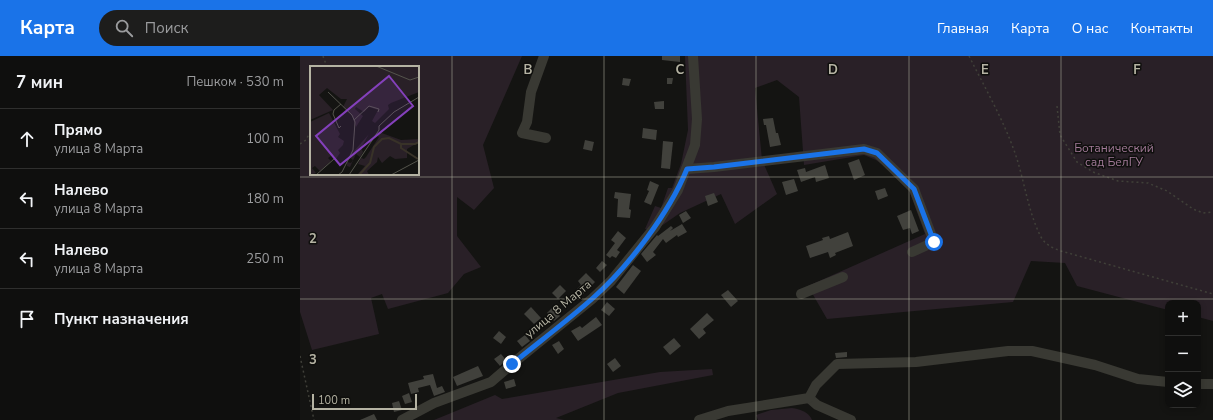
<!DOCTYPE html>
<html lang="ru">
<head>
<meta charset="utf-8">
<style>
  body { margin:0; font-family:"Nunito Sans",sans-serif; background:#1d1d1c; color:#f1f3f6 }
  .controls { position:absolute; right:12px; bottom:12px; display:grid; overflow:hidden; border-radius:8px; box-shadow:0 2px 6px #0003 }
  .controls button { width:36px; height:36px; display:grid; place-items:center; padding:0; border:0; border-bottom:1px solid #2f2f2e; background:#0f0f0e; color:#f1f3f6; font:20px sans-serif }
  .scale { position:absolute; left:12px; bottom:10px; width:105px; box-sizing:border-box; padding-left:4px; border:2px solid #b5b3a3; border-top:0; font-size:11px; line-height:14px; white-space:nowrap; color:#b5b3a3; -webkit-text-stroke:3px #0f0f0d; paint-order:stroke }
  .stop { position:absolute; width:12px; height:12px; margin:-9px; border:3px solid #1a73e8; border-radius:50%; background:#fff }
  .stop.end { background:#1a73e8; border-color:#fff; box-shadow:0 1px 4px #0008 }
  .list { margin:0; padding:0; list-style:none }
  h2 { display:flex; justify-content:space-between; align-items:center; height:52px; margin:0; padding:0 16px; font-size:17px }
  h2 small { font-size:13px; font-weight:400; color:#9b9c9e }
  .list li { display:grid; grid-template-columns:26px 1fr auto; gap:12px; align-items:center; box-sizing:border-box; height:60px; padding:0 16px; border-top:1px solid #2f2f2e }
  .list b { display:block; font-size:15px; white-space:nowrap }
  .list p { margin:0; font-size:13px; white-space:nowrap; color:#9b9c9e }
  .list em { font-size:13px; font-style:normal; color:#9b9c9e }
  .icon { flex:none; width:22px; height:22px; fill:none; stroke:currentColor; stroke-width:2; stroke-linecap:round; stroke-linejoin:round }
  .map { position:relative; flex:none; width:913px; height:364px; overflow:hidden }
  header { display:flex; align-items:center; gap:24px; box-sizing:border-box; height:56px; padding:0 20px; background:#1a73e8; color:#fff }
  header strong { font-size:19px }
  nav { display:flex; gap:22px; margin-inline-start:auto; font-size:14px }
  .search { width:280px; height:36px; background:#1d1d1c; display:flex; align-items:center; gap:10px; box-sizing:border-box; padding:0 14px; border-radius:22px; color:#9b9c9e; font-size:15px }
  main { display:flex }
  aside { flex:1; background:#0f0f0e }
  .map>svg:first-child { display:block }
  .green { fill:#292027; fill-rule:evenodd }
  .building { fill:#41413c }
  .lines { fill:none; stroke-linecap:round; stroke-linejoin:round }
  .path { stroke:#404039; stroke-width:1.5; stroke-dasharray:2 3; stroke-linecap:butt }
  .minor { stroke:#393933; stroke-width:10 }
  .route { stroke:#1a73e8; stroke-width:5 }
  .grid { fill:none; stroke:#b5b3a3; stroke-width:1; stroke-opacity:0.55 }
  .labels { text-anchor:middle; stroke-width:3; stroke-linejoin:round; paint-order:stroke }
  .park-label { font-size:12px; fill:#a17997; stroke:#0f0f0d }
  .street-label { font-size:12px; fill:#b5b3a3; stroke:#0f0f0d }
  .inset-river { fill:none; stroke:#383228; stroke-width:2 }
  .inset-road { fill:none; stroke:#54544c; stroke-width:1 }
  .view { fill:#8440bb; fill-opacity:0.15; stroke:#8440bb; stroke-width:2 }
  .inset-edge { fill:none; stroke:#b5b3a3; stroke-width:2 }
  .grid-label { font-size:13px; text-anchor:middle; font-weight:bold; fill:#b5b3a3; stroke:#0f0f0d; stroke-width:3; stroke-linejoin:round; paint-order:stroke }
</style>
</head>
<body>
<header>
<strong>Карта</strong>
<div class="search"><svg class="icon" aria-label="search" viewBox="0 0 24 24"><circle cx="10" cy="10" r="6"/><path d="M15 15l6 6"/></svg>Поиск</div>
<nav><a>Главная</a><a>Карта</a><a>О нас</a><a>Контакты</a></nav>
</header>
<main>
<aside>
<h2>7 мин<small>Пешком · 530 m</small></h2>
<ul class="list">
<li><svg class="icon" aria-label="ahead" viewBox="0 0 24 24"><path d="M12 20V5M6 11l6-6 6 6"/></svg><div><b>Прямо</b><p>улица 8 Марта</p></div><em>100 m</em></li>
<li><svg class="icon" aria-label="left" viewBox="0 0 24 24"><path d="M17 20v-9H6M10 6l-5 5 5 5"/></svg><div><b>Налево</b><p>улица 8 Марта</p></div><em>180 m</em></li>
<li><svg class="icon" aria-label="left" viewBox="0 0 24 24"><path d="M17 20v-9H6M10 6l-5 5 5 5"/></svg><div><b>Налево</b><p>улица 8 Марта</p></div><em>250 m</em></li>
<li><svg class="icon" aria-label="arrive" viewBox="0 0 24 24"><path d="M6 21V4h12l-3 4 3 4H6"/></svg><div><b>Пункт назначения</b></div></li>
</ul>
</aside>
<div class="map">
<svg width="913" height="364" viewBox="0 0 913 364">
  <rect width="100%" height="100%" fill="#141412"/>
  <g class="green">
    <path d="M0 0H222L183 89 194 132 174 154 157 141V180L181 211 164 218 148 237 88 253 82 238 71 242 79 278 12 294 0 256ZM11 11H118V118H11Z"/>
    <path d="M385 0H913V265L898 261V247H868V254L777 230 765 207 731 205 713 246 527 263 508 230 625 178 606 126 576 104 564 99 504 109 499 41 477 24 455 32 462 104 477 138 435 168 421 138 380 157 354 175 345 173 355 150 361 152 368 132H372L381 108 388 74Z"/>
    <path d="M412 313 413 319 318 337 256 362 264 364H134L195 339 202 343 360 316Z"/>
    <path d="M492 352C500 353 509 356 512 364H458L456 359 471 354Z"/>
  </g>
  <g class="building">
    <path d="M362 0H380V6L362 4Z"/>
    <path d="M323 22 331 23 329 30 322 29Z"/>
    <path d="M367 22H373L372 28H367Z"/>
    <path d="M364 45V53H355L354 46Z"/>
    <path d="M473 62 476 77H478L481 89 470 91 466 69H464L463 63Z"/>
    <path d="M343 72 357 74 356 84 342 82Z"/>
    <path d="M285 84 294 86 292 95 283 93Z"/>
    <path d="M363 85 373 86 370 113 361 112Z"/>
    <path d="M559 103 565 119 554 124 548 107Z"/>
    <path d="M525 109 529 122 516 126 515 121 501 126 497 114 505 112 506 116Z"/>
    <path d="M494 123 498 135 486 139 482 126Z"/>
    <path d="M350 125 359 129 351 149 344 146 349 135 347 134Z"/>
    <path d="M585 132 588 140 578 144 575 135Z"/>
    <path d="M315 136 331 138 329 153 331 154 330 162 317 161 318 143 314 142Z"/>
    <path d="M414 137 418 146 408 150 405 140Z"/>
    <path d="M611 154 619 175 612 178 610 172 603 174 597 160Z"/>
    <path d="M386 155 391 162 383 167 379 159Z"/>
    <path d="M382 168 387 176 378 181 377 179 366 187 363 183 353 196 356 199 347 206 341 198 357 179 358 180 371 170 373 172 370 175Z"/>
    <path d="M318 175 326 182 317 194 320 196 316 202 312 200 310 202 306 199 315 187 311 184Z"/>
    <path d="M548 176 553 190 535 197 536 199 530 202 528 196 510 202 506 190 523 184 522 182 529 180 530 183Z"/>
    <path d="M302 205 307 209 300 216 296 212Z"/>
    <path d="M333 209 341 215 324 238 316 231Z"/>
    <path d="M286 217 295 226 282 239 276 234 281 229 278 225Z"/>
    <path d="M260 229 266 235 258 243 252 237Z"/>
    <path d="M428 234 438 245 431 251 421 239Z"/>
    <path d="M307 246 315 253 309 260 301 254Z"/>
    <path d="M231 251 241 262 234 268 224 258Z"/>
    <path d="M253 251 260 260 254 265 247 257Z"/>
    <path d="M407 257 414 264 403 273 406 277 399 283 390 273Z"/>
    <path d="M296 261 302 269 278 285 271 275 280 270 282 272Z"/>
    <path d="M199 275 206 281 201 288 193 282Z"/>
    <path d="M225 279 230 285 222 291 217 285Z"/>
    <path d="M374 282 381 290 370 299 363 291Z"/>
    <path d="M259 285 264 293 258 298 252 289Z"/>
    <path d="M547 296V301L536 302 535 297Z"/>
    <path d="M201 298 206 304 200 310 194 303Z"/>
    <path d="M315 302 321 310 313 316 307 308Z"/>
    <path d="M178 310 183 320 157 330 153 321Z"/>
    <path d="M133 318 137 332 142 330 145 336 134 340 130 329 118 332 119 336 111 338 108 327 124 323 123 320Z"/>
    <path d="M214 323 216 330 206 333 204 326Z"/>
    <path d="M109 337 112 346 105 348 102 340Z"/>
    <path d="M99 345 102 354 94 356 92 347Z"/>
    <path d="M74 358 77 364H60Z"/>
  </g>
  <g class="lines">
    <g class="path">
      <path d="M23 0 27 11"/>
      <path d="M669 0C685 32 703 63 715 97 724 123 728 155 740 179 744 188 752 192 761 195L913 238"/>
      <path d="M757 50 760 79 777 106 793 116 818 125 848 127 867 135 893 153 903 157 913 156"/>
      <path d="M0 88 6 84 11 74"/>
      <path d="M0 300 14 364"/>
    </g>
    <g class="minor">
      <path d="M244 0 231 36 227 66 222 77 246 82"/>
      <path d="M387 113 414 111 564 93 577 97 614 133 634 186 612 196"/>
      <path d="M501 238 543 221"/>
      <path d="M898 328H913"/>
      <path d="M509 342 517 349 551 364"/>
      <path d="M102 364 134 347 191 326 212 308 292 243 311 225 355 171 378 134 395 89 397 63 393 0"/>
      <path d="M399 364 428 355 509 342 516 329 537 308 616 306 708 295H732L795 309 838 323 868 326"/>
    </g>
  </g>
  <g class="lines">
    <path class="route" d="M212 308C239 286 267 265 293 242 329 210 369 157 387 113L414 111 564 93 577 97 614 133 634 186"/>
  </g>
  <path class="grid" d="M152 0V364M304 0V364M456 0V364M609 0V364M761 0V364M0 121H913M0 243H913"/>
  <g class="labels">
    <g class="park-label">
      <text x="814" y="96">Ботанический<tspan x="814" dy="14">сад БелГУ</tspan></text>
    </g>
    <g class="street-label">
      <text transform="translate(258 253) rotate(-40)" y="4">улица 8 Марта</text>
    </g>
  </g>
  <g transform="translate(10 10)">
    <rect width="109" height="109" fill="#141412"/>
    <path d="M0 0H109V26L81 37 78 39 79 43 65 57 62 55 68 44 59 41 54 46 46 41 45 43 53 50 46 61 42 50 33 41 37 33H31L17 22 9 29 23 44 0 54ZM19 47 30 68 28 71 34 75 33 79 28 84 30 87 26 93 21 90 18 92 21 95 10 105 5 100 2 102 6 107 0 109V56ZM69 66 91 74 109 73V76L97 83V92L85 93 80 90 72 97 68 91 67 96 57 105 59 109H47L55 100 48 98 51 92 54 93 56 91 69 71 66 69ZM59 68 51 82 53 86 50 91 46 88 40 101 37 100V96L41 97 43 94 40 92 44 85Z" fill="#292027"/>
    <path class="inset-river" d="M91 78V82L108 93M49 109 60 97 64 81 72 73 79 72 91 78H105L109 76"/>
    <path class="inset-road" d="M66 0 100 14 109 11M18 26 42 49 45 56 43 84 32 106 28 109M44 54 59 40 69 43 68 46M31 60 29 62 23 48 24 44 31 38M6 109 24 93M39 109 69 64V60L84 46 109 31M81 109 109 94"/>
    <path class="view" d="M79 10 103 40 30 99 6 70Z"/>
    <rect width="109" height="109" class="inset-edge"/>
  </g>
  <g class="grid-label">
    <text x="228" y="18">B</text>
    <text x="380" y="18">C</text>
    <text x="533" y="18">D</text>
    <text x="685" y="18">E</text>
    <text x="837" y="18">F</text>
    <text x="13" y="187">2</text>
    <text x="13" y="308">3</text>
  </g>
</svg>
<div class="controls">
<button>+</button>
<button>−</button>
<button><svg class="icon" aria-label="layers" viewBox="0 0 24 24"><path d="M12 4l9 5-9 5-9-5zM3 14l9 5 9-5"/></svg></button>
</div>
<div class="scale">100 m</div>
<div class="stop" style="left:634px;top:186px"></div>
<div class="stop end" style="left:212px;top:308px"></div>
</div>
</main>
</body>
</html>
